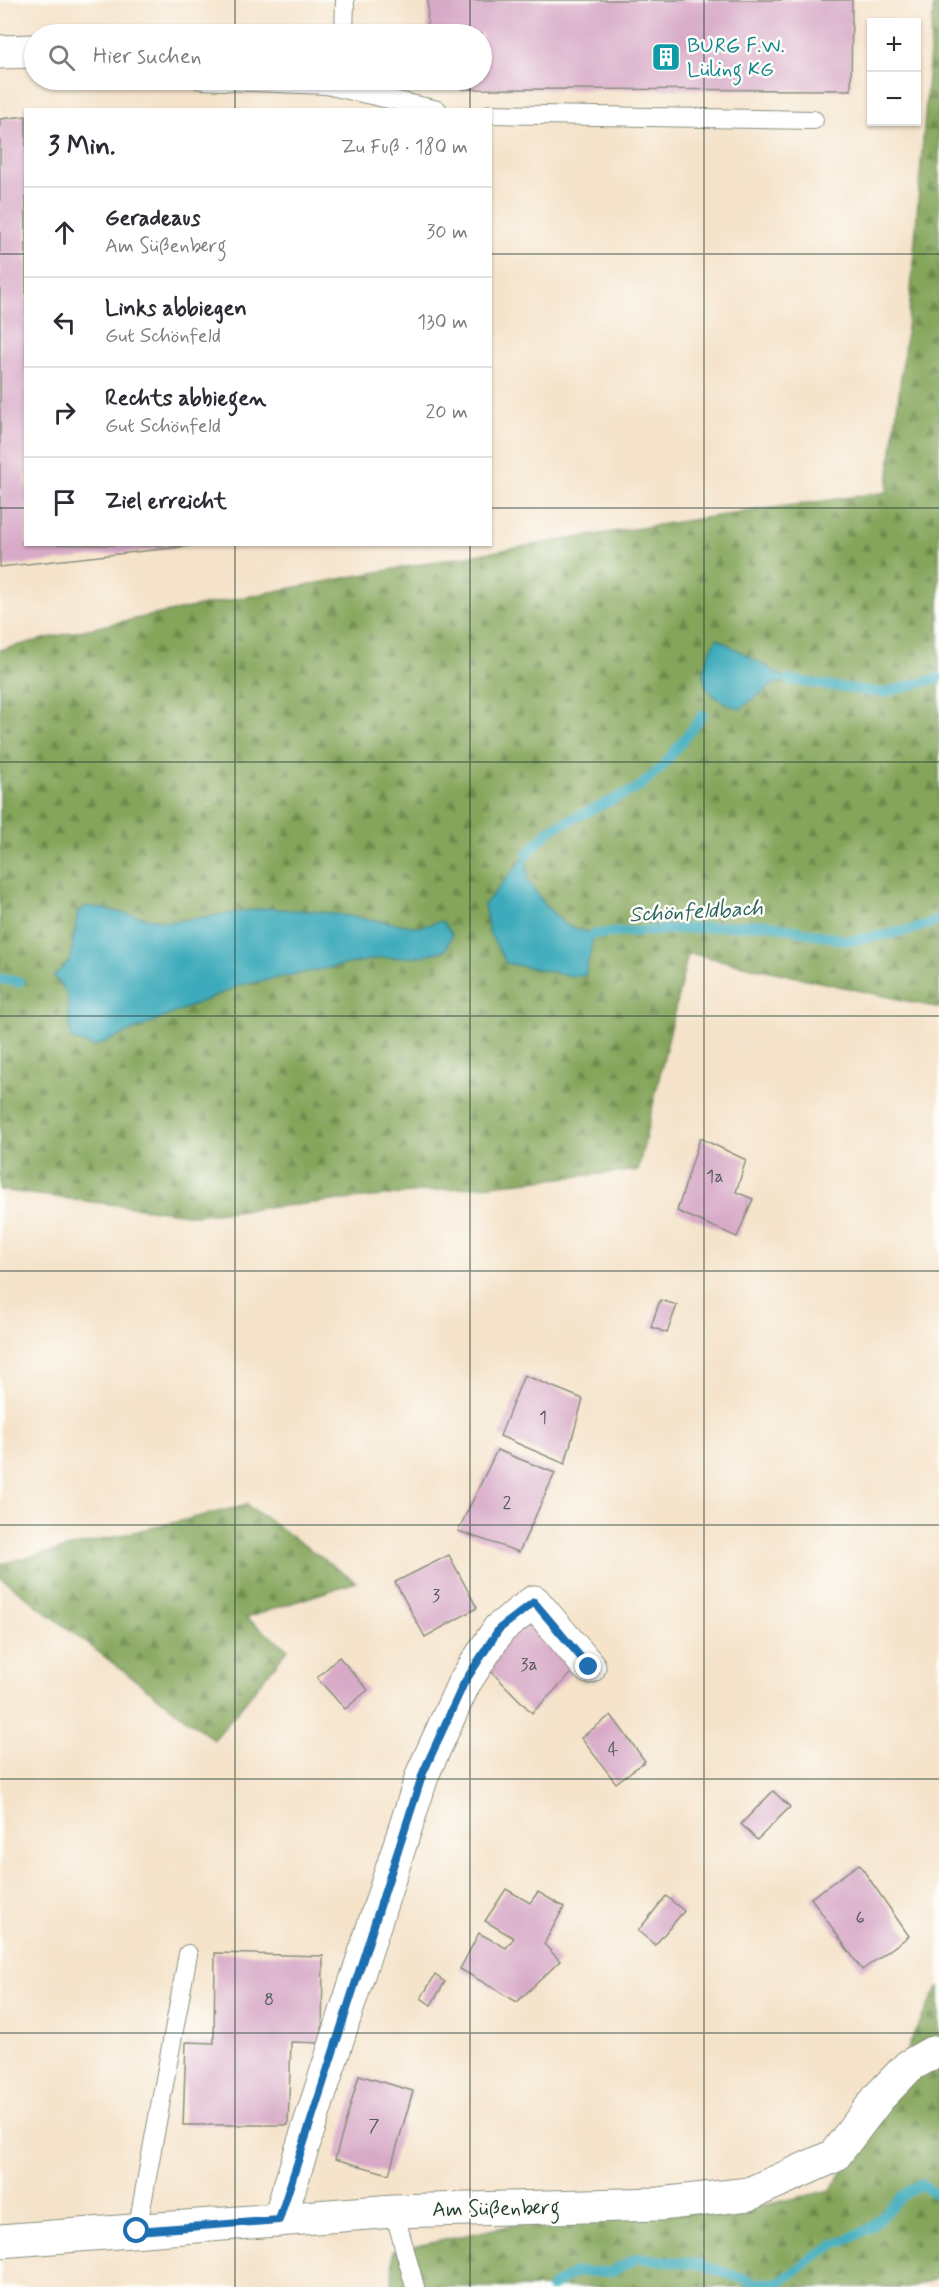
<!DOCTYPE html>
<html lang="de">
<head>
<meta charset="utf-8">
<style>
  body { margin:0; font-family:Mynerve,sans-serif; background:#f2f2f3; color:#2b2b33 }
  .controls { position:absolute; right:18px; top:18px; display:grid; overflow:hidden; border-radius:0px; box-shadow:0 2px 4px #0004 }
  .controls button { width:54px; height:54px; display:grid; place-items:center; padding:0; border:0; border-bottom:2px solid #e1e1e2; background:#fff; color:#2b2b33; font:30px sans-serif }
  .stop { position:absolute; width:18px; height:18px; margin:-14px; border:4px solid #1f6fb2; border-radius:50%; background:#fff }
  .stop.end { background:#1f6fb2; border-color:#fff; box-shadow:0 2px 6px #0008 }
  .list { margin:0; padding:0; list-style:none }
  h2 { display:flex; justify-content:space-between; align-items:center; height:78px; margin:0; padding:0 24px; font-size:26px }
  h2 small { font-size:20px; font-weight:400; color:#7c7c81 }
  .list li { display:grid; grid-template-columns:39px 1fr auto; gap:18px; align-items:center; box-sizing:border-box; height:90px; padding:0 24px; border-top:2px solid #e1e1e2 }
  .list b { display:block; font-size:22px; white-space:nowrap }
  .list p { margin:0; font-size:20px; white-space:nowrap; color:#7c7c81 }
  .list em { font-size:20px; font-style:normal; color:#7c7c81 }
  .icon { flex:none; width:33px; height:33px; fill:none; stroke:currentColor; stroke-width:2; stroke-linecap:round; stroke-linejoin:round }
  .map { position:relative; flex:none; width:939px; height:2287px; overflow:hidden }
  .search { position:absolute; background:#fff; box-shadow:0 2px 4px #0004; left:24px; top:24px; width:468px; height:66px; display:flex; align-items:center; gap:15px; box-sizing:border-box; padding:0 21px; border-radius:33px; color:#7c7c81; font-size:22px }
  .panel { position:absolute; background:#fff; box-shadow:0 2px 4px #0004; left:24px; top:108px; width:468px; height:438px; border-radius:0px }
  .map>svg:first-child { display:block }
  .forest { fill:url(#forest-firs); stroke:#527147; stroke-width:1.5 }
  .water { fill:#3dabbb; stroke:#2e7478; stroke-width:1.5 }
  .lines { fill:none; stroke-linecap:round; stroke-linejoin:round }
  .stream { stroke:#3dabbb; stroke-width:10 }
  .building { fill:#d8aac8 }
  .service-casing { stroke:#8a907f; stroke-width:20 }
  .minor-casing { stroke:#8a907f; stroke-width:35 }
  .service { stroke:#fff; stroke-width:18 }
  .minor { stroke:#fff; stroke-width:33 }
  .route { stroke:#1f6fb2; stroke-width:8 }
  .grid { fill:none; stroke:#1f3d34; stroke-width:1.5; stroke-opacity:0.55 }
  .labels { text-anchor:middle; stroke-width:5; stroke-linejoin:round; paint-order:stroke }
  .number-label { font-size:18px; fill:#4d5859 }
  .culture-label { font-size:21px; fill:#0d838f; stroke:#fdfcf7; text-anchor:start }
  .street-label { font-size:21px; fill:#1f3d34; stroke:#fdfcf7 }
  .water-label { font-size:22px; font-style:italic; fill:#2a6463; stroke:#fdfcf7 }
</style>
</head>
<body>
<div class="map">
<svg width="939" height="2287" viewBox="0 0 939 2287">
  <defs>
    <pattern id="forest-firs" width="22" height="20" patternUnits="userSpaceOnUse" patternTransform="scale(1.5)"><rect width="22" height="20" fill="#84a55a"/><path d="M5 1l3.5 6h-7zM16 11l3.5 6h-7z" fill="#6b884b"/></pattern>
  </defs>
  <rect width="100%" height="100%" fill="#fdfcf7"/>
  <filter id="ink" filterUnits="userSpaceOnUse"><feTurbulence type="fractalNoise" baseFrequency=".0167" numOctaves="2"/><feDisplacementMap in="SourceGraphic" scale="12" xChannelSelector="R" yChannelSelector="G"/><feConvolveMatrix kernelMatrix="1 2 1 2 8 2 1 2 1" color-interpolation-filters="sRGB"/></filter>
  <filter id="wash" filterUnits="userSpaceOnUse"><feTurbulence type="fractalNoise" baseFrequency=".008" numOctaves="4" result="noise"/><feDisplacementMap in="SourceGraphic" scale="24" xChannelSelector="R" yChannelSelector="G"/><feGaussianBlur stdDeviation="1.35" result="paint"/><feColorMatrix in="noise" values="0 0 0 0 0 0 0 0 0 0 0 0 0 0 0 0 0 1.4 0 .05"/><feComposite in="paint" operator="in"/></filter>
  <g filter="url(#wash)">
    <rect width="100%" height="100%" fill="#f5e3ca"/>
    <g class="forest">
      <path d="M934 0H939V1008L688 953 638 1170 195 1215 0 1190V650C96 625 195 607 292 588 490 550 688 519 887 492L910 303Z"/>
      <path d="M247 1505 356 1582 246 1618 288 1649 214 1740 0 1577V1564Z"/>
      <path d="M939 1986V2277L910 2287H392L393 2251 522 2223 752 2208 831 2190 890 2096 914 2033Z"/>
    </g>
    <g class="water">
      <path d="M717 638 789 680 772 685 740 709C697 694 696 675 717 638Z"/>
      <path d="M527 854 528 881 546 906 566 925 594 934 585 976H572L506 963 489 932 484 905Z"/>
      <path d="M87 906 169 922 267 908 323 912 419 927 442 921 452 934 446 950 417 957 380 958 241 985 94 1047 71 1039 67 993 54 976 70 960 78 912Z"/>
    </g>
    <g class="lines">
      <g class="stream">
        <path d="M789 680 883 693 939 678"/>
        <path d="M527 854 551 829 638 788 662 767 703 715"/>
        <path d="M594 934 765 924 849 941 911 930 939 920"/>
        <path d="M0 979 20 982"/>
        <path d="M551 2287 576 2272H611L637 2258 699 2264 756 2283H779L821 2252 870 2228 901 2197 920 2184 939 2196"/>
      </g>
    </g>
    <g id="blocks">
      <g class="building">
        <path d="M428 0H852L851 90 462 89V80H482V34H427Z"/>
        <path d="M26 116V544L190 546 0 567V119Z"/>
        <path d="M700 1138 746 1160 736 1192 753 1199 737 1237 677 1211Z"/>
        <path d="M660 1300 677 1305 667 1333 651 1327Z"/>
        <path d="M524 1375 583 1399 565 1464 500 1436Z"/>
        <path d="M497 1450 555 1473 519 1552 458 1531Z"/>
        <path d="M449 1555 477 1608 425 1637 395 1582Z"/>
        <path d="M527 1615 578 1667 532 1713 481 1661Z"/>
        <path d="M339 1657 368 1690 345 1709 317 1678Z"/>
        <path d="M611 1715 645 1761 616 1783 581 1738Z"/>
        <path d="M773 1791 790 1807 757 1840 741 1824Z"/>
        <path d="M859 1864 909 1936 862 1970 811 1898Z"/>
        <path d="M506 1889 530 1903 538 1892 564 1907 544 1944 560 1961 517 2002 460 1969 479 1933 506 1948 514 1938 485 1921Z"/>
        <path d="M666 1896 684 1911 655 1945 638 1931Z"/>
        <path d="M215 1953 323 1956 322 2043 291 2042 288 2125H183L186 2042 214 2043Z"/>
        <path d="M435 1975 445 1982 431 2005 421 1998Z"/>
        <path d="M359 2075 413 2091 389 2174 335 2159Z"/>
      </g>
    </g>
  </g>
  <g filter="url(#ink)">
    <use href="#blocks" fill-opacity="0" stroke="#8a907f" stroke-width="1.5"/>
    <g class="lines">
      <g class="service-casing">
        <g id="service">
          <path d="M344 34 345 0"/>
          <path d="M200 80 326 85 328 80"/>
          <path d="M326 85 438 110"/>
          <path d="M490 114 814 120"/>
          <path d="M394 2211 415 2287"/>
          <path d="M137 2231 188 1954"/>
        </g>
      </g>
      <g class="minor-casing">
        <g id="minor">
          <path d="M0 52 34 51"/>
          <path d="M279 2220 423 1773 464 1683 499 1629 534 1602 589 1667"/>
          <path d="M0 2241 394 2211 660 2204 749 2194 834 2156 879 2097 909 2066 932 2053 939 2052"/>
        </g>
      </g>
      <use href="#service" class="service"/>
      <use href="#minor" class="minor"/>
    </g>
  </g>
  <g class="lines" filter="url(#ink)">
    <path class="route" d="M137 2231 279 2220 423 1773 464 1683 499 1629 534 1602 589 1667"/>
  </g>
  <path class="grid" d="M235 0V34M470 0V34M704 0V2287M235 80V110M470 80V110M0 254H26M490 254H939M0 508H26M490 508H939M235 544V2287M470 544V2287M0 762H939M0 1016H939M0 1271H939M0 1525H939M0 1779H939M0 2033H939"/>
  <defs>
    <g id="building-square" transform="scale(1.5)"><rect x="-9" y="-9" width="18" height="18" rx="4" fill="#0f9aa8" stroke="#fdfcf7"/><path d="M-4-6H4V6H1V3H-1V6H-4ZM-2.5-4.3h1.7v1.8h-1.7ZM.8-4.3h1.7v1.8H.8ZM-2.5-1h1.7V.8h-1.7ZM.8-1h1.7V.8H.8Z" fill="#fff"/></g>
  </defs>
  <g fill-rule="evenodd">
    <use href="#building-square" x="666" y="57"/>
  </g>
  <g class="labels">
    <g class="number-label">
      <text x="715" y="1182">1a</text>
      <text x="543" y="1423">1</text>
      <text x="507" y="1508">2</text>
      <text x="436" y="1601">3</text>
      <text x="529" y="1670">3a</text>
      <text x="613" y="1755">4</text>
      <text x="860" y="1923">6</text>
      <text x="269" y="2005">8</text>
      <text x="374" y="2131">7</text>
    </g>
    <g class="culture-label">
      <text x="687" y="52">BURG F.W.<tspan x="687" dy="24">Lüling KG</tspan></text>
    </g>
    <g class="street-label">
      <text transform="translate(496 2208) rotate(-1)" y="7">Am Süßenberg</text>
    </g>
    <g class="water-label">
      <text transform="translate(696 910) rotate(-3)" y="8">Schönfeldbach</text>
    </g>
  </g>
</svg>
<div class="controls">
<button>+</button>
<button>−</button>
</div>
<div class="stop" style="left:137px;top:2231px"></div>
<div class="stop end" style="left:589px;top:1667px"></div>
<div class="search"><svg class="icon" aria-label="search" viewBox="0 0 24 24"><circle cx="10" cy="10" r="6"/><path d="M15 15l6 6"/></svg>Hier suchen</div>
<section class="panel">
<h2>3 Min.<small>Zu Fuß · 180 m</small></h2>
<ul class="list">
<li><svg class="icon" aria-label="ahead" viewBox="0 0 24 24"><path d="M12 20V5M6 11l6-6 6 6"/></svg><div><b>Geradeaus</b><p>Am Süßenberg</p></div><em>30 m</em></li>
<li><svg class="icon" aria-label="left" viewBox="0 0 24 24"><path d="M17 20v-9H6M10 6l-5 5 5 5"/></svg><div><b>Links abbiegen</b><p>Gut Schönfeld</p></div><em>130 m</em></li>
<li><svg class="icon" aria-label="right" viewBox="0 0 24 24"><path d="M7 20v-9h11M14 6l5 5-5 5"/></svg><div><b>Rechts abbiegen</b><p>Gut Schönfeld</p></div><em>20 m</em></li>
<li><svg class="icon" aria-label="arrive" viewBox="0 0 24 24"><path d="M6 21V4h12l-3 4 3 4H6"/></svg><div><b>Ziel erreicht</b></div></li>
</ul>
</section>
</div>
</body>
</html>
